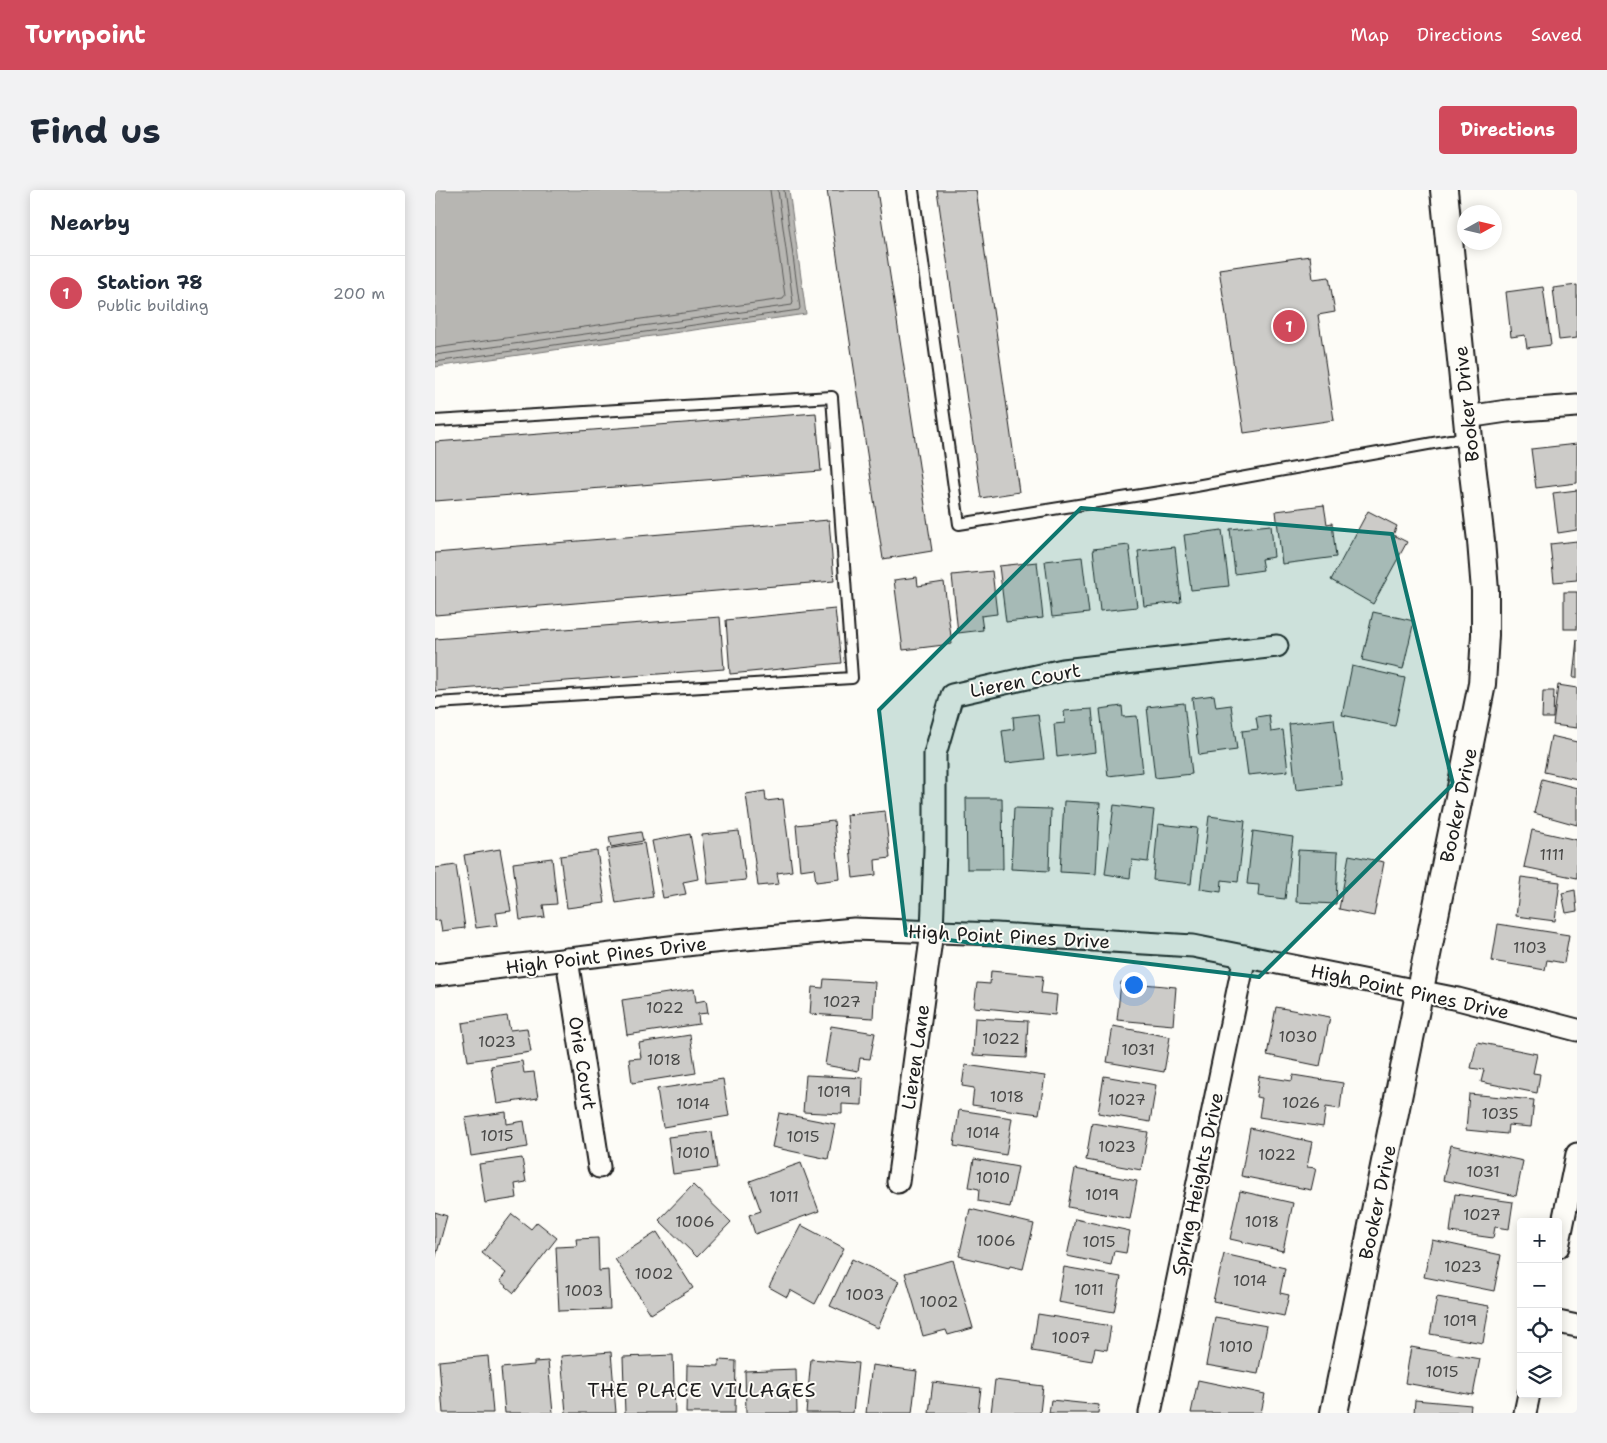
<!DOCTYPE html>
<html lang="en">
<head>
<meta charset="utf-8">
<style>
  body { margin:0; font-family:"Shantell Sans",sans-serif; background:#f2f2f3; color:#1f2937 }
  .controls { position:absolute; right:15px; bottom:15px; display:grid; overflow:hidden; border-radius:5px; box-shadow:0 2px 12px #0003 }
  .controls button { width:45px; height:45px; display:grid; place-items:center; padding:0; border:0; border-bottom:1px solid #e0e1e3; background:#fff; color:#1f2937; font:25px sans-serif }
  .compass { position:absolute; left:1022px; top:15px; width:45px; height:45px; border-radius:50%; background:#fff; box-shadow:0 2px 12px #0003; rotate:82deg }
  .you { position:absolute; left:698px; top:794px; width:18px; height:18px; margin:-12px; border:4px solid #fff; border-radius:50%; background:#1a73e8; box-shadow:0 0 0 8px #1a73e833 }
  .badge { display:grid; place-items:center; width:32px; height:32px; border-radius:50%; background:#d1495b; color:#fff; font-size:16px; font-weight:700 }
  .pin { position:absolute; translate:-50% -50%; border:2px solid #fff; box-shadow:0 1px 5px #0006 }
  .list { margin:0; padding:0; list-style:none }
  h2 { display:flex; justify-content:space-between; align-items:center; height:65px; margin:0; padding:0 20px; font-size:21px }
  h2 small { font-size:16px; font-weight:400; color:#747a83 }
  .list li { display:grid; grid-template-columns:32px 1fr auto; gap:15px; align-items:center; box-sizing:border-box; height:75px; padding:0 20px; border-top:1px solid #e0e1e3 }
  .list b { display:block; font-size:19px; white-space:nowrap }
  .list p { margin:0; font-size:16px; white-space:nowrap; color:#747a83 }
  .list em { font-size:16px; font-style:normal; color:#747a83 }
  .icon { flex:none; width:28px; height:28px; fill:none; stroke:currentColor; stroke-width:2; stroke-linecap:round; stroke-linejoin:round }
  .map { position:relative; flex:none; width:1142px; height:1223px; overflow:hidden; border-radius:5px }
  header { display:flex; align-items:center; gap:30px; box-sizing:border-box; height:70px; padding:0 25px; background:#d1495b; color:#fff }
  header strong { font-size:24px }
  nav { display:flex; gap:28px; margin-inline-start:auto; font-size:18px }
  .intro { display:flex; align-items:center; justify-content:space-between; box-sizing:border-box; height:120px; padding:0 30px }
  h1 { margin:0; font-size:35px }
  .button { padding:12px 22px; border-radius:5px; background:#d1495b; color:#fff; font-size:18px; font-weight:700 }
  main { display:flex; gap:30px; padding:0 30px }
  aside { flex:1; background:#fff; border-radius:5px; box-shadow:0 2px 12px #0003 }
  .map>svg:first-child { display:block }
  .water { fill:#b7b6b2; stroke:#797876 }
  .lines { fill:none; stroke-linecap:round; stroke-linejoin:round }
  .shore { stroke:#5a5a58; stroke-width:1 }
  .building { fill:#cccbc8; stroke:#1c1c1c }
  .service-casing { stroke:#1c1c1c; stroke-width:14 }
  .minor-casing { stroke:#1c1c1c; stroke-width:25 }
  .tertiary-casing { stroke:#1c1c1c; stroke-width:30 }
  .service { stroke:#fdfcf7; stroke-width:10 }
  .minor { stroke:#fdfcf7; stroke-width:21 }
  .tertiary { stroke:#fdfcf7; stroke-width:26 }
  .marked { fill:#0f766e; fill-opacity:0.2; stroke:#0f766e; stroke-width:4; stroke-linejoin:round }
  .labels { text-anchor:middle; stroke-width:4; stroke-linejoin:round; paint-order:stroke }
  .number-label { font-size:16px; fill:#484847 }
  .street-label { font-size:19px; fill:#1c1c1c; stroke:#fdfcf7 }
  .neighbourhood-label { font-size:20px; letter-spacing:1px; fill:#1c1c1c; stroke:#fdfcf7 }
</style>
</head>
<body>
<header>
<strong>Turnpoint</strong>
<nav><a>Map</a><a>Directions</a><a>Saved</a></nav>
</header>
<div class="intro"><h1>Find us</h1><a class="button">Directions</a></div>
<main>
<aside>
<h2>Nearby<small></small></h2>
<ul class="list">
<li><span class="badge">1</span><div><b>Station 78</b><p>Public building</p></div><em>200 m</em></li>
</ul>
</aside>
<div class="map">
<svg width="1142" height="1223" viewBox="0 0 1142 1223">
  <rect width="100%" height="100%" fill="#fdfcf7"/>
  <filter id="ink" filterUnits="userSpaceOnUse"><feTurbulence type="fractalNoise" baseFrequency=".02" numOctaves="2"/><feDisplacementMap in="SourceGraphic" scale="10" xChannelSelector="R" yChannelSelector="G"/><feConvolveMatrix kernelMatrix="1 2 1 2 8 2 1 2 1" color-interpolation-filters="sRGB"/></filter>
  <g filter="url(#ink)">
    <path class="water" d="M0 0H354L371 124 0 177Z"/>
    <g class="lines">
      <g class="shore">
        <path d="M0 158 348 109 350 106 335 0"/>
        <path d="M0 165 357 115 358 112 343 0"/>
        <path d="M0 172 364 120 365 118 349 0"/>
      </g>
    </g>
    <g class="building">
      <path d="M392 0H442L497 361 448 369Z"/>
      <path d="M502 0H541L584 302 546 308Z"/>
      <path d="M875 66 878 89 894 87 900 122 883 125 899 230 809 243 784 79Z"/>
      <path d="M1142 95V148L1124 150 1118 98Z"/>
      <path d="M1108 97 1116 155 1092 158 1090 145 1076 147 1071 102Z"/>
      <path d="M381 223 386 281 0 311V252Z"/>
      <path d="M1142 254V293L1101 298 1096 259Z"/>
      <path d="M1142 300V340L1123 343 1118 303Z"/>
      <path d="M889 315 892 334 897 333 901 367 847 374 841 321Z"/>
      <path d="M933 321 962 336 958 345 972 352 938 414 896 390Z"/>
      <path d="M394 330 399 391 0 425V363Z"/>
      <path d="M836 335 839 367 826 369 828 380 800 384 795 339Z"/>
      <path d="M787 340 794 396 756 400 749 345Z"/>
      <path d="M1142 351V390L1119 392 1115 354Z"/>
      <path d="M694 355 702 417 665 421 658 359Z"/>
      <path d="M740 357 746 412 709 416 703 361Z"/>
      <path d="M647 367 654 423 617 427 610 371Z"/>
      <path d="M602 372 608 428 571 432 564 376Z"/>
      <path d="M557 381 562 424 546 426 548 440 523 443 517 385Z"/>
      <path d="M482 387 483 396 509 392 517 454 468 460 459 390Z"/>
      <rect x="1129" y="402" width="13" height="37"/>
      <path d="M400 419 406 473 295 484 291 430Z"/>
      <path d="M938 422 979 431 968 479 927 470Z"/>
      <path d="M285 427 289 479 0 501V449Z"/>
      <path d="M1142 449V488H1138Z"/>
      <path d="M917 476 970 488 960 536 907 525Z"/>
      <path d="M1123 495 1142 498V538L1118 535Z"/>
      <path d="M1108 501H1119L1118 528H1107Z"/>
      <path d="M779 505 781 517 796 515 802 560 764 565 757 508Z"/>
      <path d="M749 513 757 584 720 588 712 517Z"/>
      <path d="M687 516 688 527 702 526 708 582 673 586 665 519Z"/>
      <path d="M657 519 661 562 622 567 619 534 630 533 629 521Z"/>
      <path d="M603 524 609 569 571 573 567 541 579 539 578 527Z"/>
      <path d="M834 525 836 542 848 540 853 581 813 585 807 541 823 539 821 527Z"/>
      <path d="M899 529 907 595 861 600 854 534Z"/>
      <path d="M1116 546 1142 552V589L1109 582Z"/>
      <path d="M1107 589 1142 598V635L1099 623Z"/>
      <path d="M330 601 331 611 348 609 357 681 342 683 344 694 323 696 311 604Z"/>
      <path d="M531 608H567L568 679H532Z"/>
      <path d="M629 611 665 613 661 684 625 682Z"/>
      <path d="M679 615 719 620 713 672 697 670 695 688 670 684Z"/>
      <path d="M579 618 616 619 614 681 576 679Z"/>
      <path d="M450 621 455 668 440 670 441 685 418 688 412 625Z"/>
      <path d="M774 626 810 631 803 692 787 690 786 702 765 699Z"/>
      <path d="M399 631 405 689 381 692 379 678 365 680 361 635Z"/>
      <path d="M723 634 762 638 756 694 718 690Z"/>
      <path d="M1097 640 1142 650V688L1089 677Z"/>
      <path d="M304 641 311 690 273 694 267 645Z"/>
      <path d="M818 641 858 647 850 709 823 706 824 695 812 694Z"/>
      <path d="M206 642 208 651 176 657 174 647Z"/>
      <path d="M255 644 263 689 248 692 251 704 228 708 217 651Z"/>
      <path d="M209 653 218 707 181 713 172 659Z"/>
      <path d="M65 659 76 721 61 723 63 735 41 738 29 665Z"/>
      <path d="M863 660 903 662 901 714 861 712Z"/>
      <path d="M162 661 170 713 132 718 125 666Z"/>
      <path d="M914 665 949 672 939 726 904 719Z"/>
      <path d="M117 668 122 714 108 715 110 727 85 730 78 673Z"/>
      <path d="M21 675 30 738 7 741 5 730 0 731V678Z"/>
      <path d="M1086 687 1125 692 1120 731 1081 726Z"/>
      <path d="M1140 700 1142 721 1131 723 1127 703Z"/>
      <path d="M1063 734 1134 745 1129 773 1112 770 1110 780 1057 771Z"/>
      <path d="M556 781 608 786 606 803 622 805 620 825 539 817 542 793 555 794Z"/>
      <path d="M389 789 440 792 438 828 375 824 377 797 388 798Z"/>
      <path d="M686 792 741 797 738 835 682 830Z"/>
      <path d="M259 799 261 812 271 810 273 823 263 824 264 834 192 845 187 810Z"/>
      <path d="M841 817 895 827 885 876 832 865Z"/>
      <path d="M72 826 75 840 92 838 96 862 33 871 27 833Z"/>
      <path d="M540 828 593 831 591 868 538 865Z"/>
      <path d="M396 836 440 843 435 869 425 868 423 881 390 875Z"/>
      <path d="M678 836 735 847 729 882 672 872Z"/>
      <path d="M255 845 261 883 197 893 194 869 206 868 204 853Z"/>
      <path d="M1042 852 1102 864 1098 883 1105 884 1102 903 1046 892 1049 880 1036 878Z"/>
      <path d="M87 871 89 883 99 882 103 908 62 914 56 876Z"/>
      <path d="M530 875 610 886 604 924 537 915 539 898 527 896Z"/>
      <path d="M371 885 428 888 427 915 407 914V924L368 922Z"/>
      <path d="M858 885 908 893 905 919 891 917 888 937 824 927 827 908 821 907 824 886 857 891Z"/>
      <path d="M669 886 721 895 715 932 663 923Z"/>
      <path d="M288 889 294 926 228 937 222 899Z"/>
      <path d="M1034 904 1099 910 1096 937 1073 935 1072 944 1031 940Z"/>
      <path d="M524 920 577 928 571 965 519 956Z"/>
      <path d="M71 922 72 934 89 931 93 957 36 966 30 928Z"/>
      <path d="M344 923 400 934 393 969 337 957Z"/>
      <path d="M657 933 713 942 706 980 651 970Z"/>
      <path d="M815 938 877 952 872 977 881 978 876 1000 806 986Z"/>
      <path d="M277 942 282 978 238 984 233 947Z"/>
      <path d="M1016 955 1088 971 1081 1006 1008 990Z"/>
      <path d="M87 968 91 992 80 994 82 1008 50 1013 44 974Z"/>
      <path d="M539 969 583 977 575 1017 543 1011 544 999 534 997Z"/>
      <path d="M366 973 384 1021 320 1044 314 1025 326 1021 315 991Z"/>
      <path d="M640 979 702 991 695 1029 633 1017Z"/>
      <path d="M258 995 296 1032 262 1067 224 1030Z"/>
      <path d="M805 1001 858 1013 848 1061 795 1049Z"/>
      <path d="M1020 1004 1078 1012 1074 1039 1060 1037 1058 1048 1015 1042Z"/>
      <path d="M535 1019 599 1034 588 1079 575 1076 574 1078 524 1066Z"/>
      <path d="M0 1022 12 1026 0 1070Z"/>
      <path d="M77 1024 96 1039 102 1032 122 1048 79 1103 65 1091 71 1083 47 1063Z"/>
      <path d="M640 1029 695 1041 691 1063 679 1061 676 1075 632 1066Z"/>
      <path d="M366 1035 409 1058 380 1114 355 1100 352 1107 334 1097Z"/>
      <path d="M222 1042 258 1098 216 1124 180 1069Z"/>
      <path d="M163 1048 164 1081 173 1080 175 1119 124 1121 121 1057 142 1056 141 1049Z"/>
      <path d="M997 1050 1066 1065 1059 1101 989 1087Z"/>
      <path d="M789 1064 850 1078 845 1103 854 1105 849 1126 778 1111Z"/>
      <path d="M417 1069 464 1091 443 1138 395 1116Z"/>
      <path d="M518 1070 538 1138 513 1145 511 1140 488 1146 470 1083Z"/>
      <path d="M629 1077 686 1087 679 1122 623 1112Z"/>
      <path d="M1002 1107 1054 1116 1048 1153 995 1144Z"/>
      <path d="M603 1124 676 1136 672 1160 660 1158 657 1171 597 1161Z"/>
      <path d="M780 1127 832 1136 823 1184 771 1175Z"/>
      <path d="M976 1157 1045 1169 1038 1205 970 1193Z"/>
      <path d="M176 1162 181 1223H131L126 1166Z"/>
      <path d="M238 1165 240 1223H190L188 1167Z"/>
      <path d="M53 1166 58 1223H8L4 1171Z"/>
      <path d="M376 1169 423 1173 418 1223H371Z"/>
      <path d="M284 1170 301 1171 300 1223H251L252 1175 284 1176Z"/>
      <path d="M113 1171 118 1223H70L66 1178 99 1175V1172Z"/>
      <path d="M437 1175 482 1181 477 1223H431Z"/>
      <path d="M361 1179 362 1223H311L310 1181Z"/>
      <path d="M560 1190 608 1196 605 1223H556Z"/>
      <path d="M763 1190 830 1204 826 1223H756Z"/>
      <path d="M498 1192 546 1198 543 1223H494Z"/>
      <path d="M616 1210 664 1215 663 1223H614Z"/>
      <path d="M980 1210 1036 1215 1035 1223H979Z"/>
    </g>
    <g class="lines">
      <g class="service-casing">
        <g id="service">
          <path d="M478 0 524 334 750 298 1015 250 1033 249"/>
          <path d="M0 231 397 207 417 488 0 513"/>
        </g>
      </g>
      <g class="minor-casing">
        <g id="minor">
          <path d="M1032 227 1072 221 1142 216"/>
          <path d="M132 769 164 977"/>
          <path d="M0 785 268 753 419 739 561 744 758 756 1023 809 1142 840"/>
          <path d="M463 992 497 742 500 660V564L517 505 628 480 842 456"/>
          <path d="M1123 1057 1142 964"/>
          <path d="M1123 1132 1142 1136"/>
          <path d="M715 1223 810 766"/>
          <path d="M1090 1223 1094 1204"/>
        </g>
      </g>
      <g class="tertiary-casing">
        <path id="tertiary" d="M899 1223 1047 494 1050 445V401L1046 351 1034 249 1009 0"/>
      </g>
      <use href="#service" class="service"/>
      <use href="#minor" class="minor"/>
      <use href="#tertiary" class="tertiary"/>
    </g>
  </g>
  <path class="marked" d="M646 318 957 344 1018 594 824 787 471 745 444 520Z"/>
  <g class="labels">
    <g class="number-label">
      <text x="1117" y="670">1111</text>
      <text x="1095" y="763">1103</text>
      <text x="407" y="817">1027</text>
      <text x="230" y="823">1022</text>
      <text x="863" y="852">1030</text>
      <text x="566" y="854">1022</text>
      <text x="62" y="857">1023</text>
      <text x="703" y="865">1031</text>
      <text x="229" y="875">1018</text>
      <text x="399" y="907">1019</text>
      <text x="572" y="912">1018</text>
      <text x="692" y="915">1027</text>
      <text x="866" y="918">1026</text>
      <text x="258" y="919">1014</text>
      <text x="1065" y="929">1035</text>
      <text x="548" y="948">1014</text>
      <text x="62" y="951">1015</text>
      <text x="368" y="952">1015</text>
      <text x="682" y="962">1023</text>
      <text x="258" y="968">1010</text>
      <text x="842" y="970">1022</text>
      <text x="1048" y="987">1031</text>
      <text x="558" y="993">1010</text>
      <text x="667" y="1010">1019</text>
      <text x="349" y="1012">1011</text>
      <text x="1047" y="1030">1027</text>
      <text x="260" y="1037">1006</text>
      <text x="827" y="1037">1018</text>
      <text x="561" y="1056">1006</text>
      <text x="664" y="1057">1015</text>
      <text x="1028" y="1082">1023</text>
      <text x="219" y="1089">1002</text>
      <text x="815" y="1096">1014</text>
      <text x="654" y="1105">1011</text>
      <text x="149" y="1106">1003</text>
      <text x="430" y="1110">1003</text>
      <text x="504" y="1117">1002</text>
      <text x="1025" y="1136">1019</text>
      <text x="636" y="1153">1007</text>
      <text x="801" y="1162">1010</text>
      <text x="1007" y="1187">1015</text>
    </g>
    <g class="street-label">
      <text transform="translate(1031 214) rotate(-96)" y="7">Booker Drive</text>
      <text transform="translate(590 490) rotate(-11)" y="7">Lieren Court</text>
      <text transform="translate(1023 615) rotate(-78)" y="7">Booker Drive</text>
      <text transform="translate(574 746) rotate(3)" y="7">High Point Pines Drive</text>
      <text transform="translate(171 765) rotate(-7)" y="7">High Point Pines Drive</text>
      <text transform="translate(975 801) rotate(12)" y="7">High Point Pines Drive</text>
      <text transform="translate(480 867) rotate(-82)" y="7">Lieren Lane</text>
      <text transform="translate(148 873) rotate(81)" y="7">Orie Court</text>
      <text transform="translate(762 994) rotate(-78)" y="7">Spring Heights Drive</text>
      <text transform="translate(942 1012) rotate(-78)" y="7">Booker Drive</text>
    </g>
    <g class="neighbourhood-label">
      <text x="267" y="1207">THE PLACE VILLAGES</text>
    </g>
  </g>
</svg>
<div class="controls">
<button>+</button>
<button>−</button>
<button><svg class="icon" aria-label="locate" viewBox="0 0 24 24"><circle cx="12" cy="12" r="6"/><path d="M12 2v4M12 18v4M2 12h4M18 12h4"/></svg></button>
<button><svg class="icon" aria-label="layers" viewBox="0 0 24 24"><path d="M12 4l9 5-9 5-9-5zM3 14l9 5 9-5"/></svg></button>
</div>
<svg class="compass" viewBox="-18 -18 36 36"><path d="M0-13l5 13h-10z" fill="#e53935"/><path d="M0 13l5-13h-10z" fill="#747a83"/></svg>
<div class="you"></div>
<div class="pin badge" style="left:854px;top:136px">1</div>
</div>
</main>
</body>
</html>
